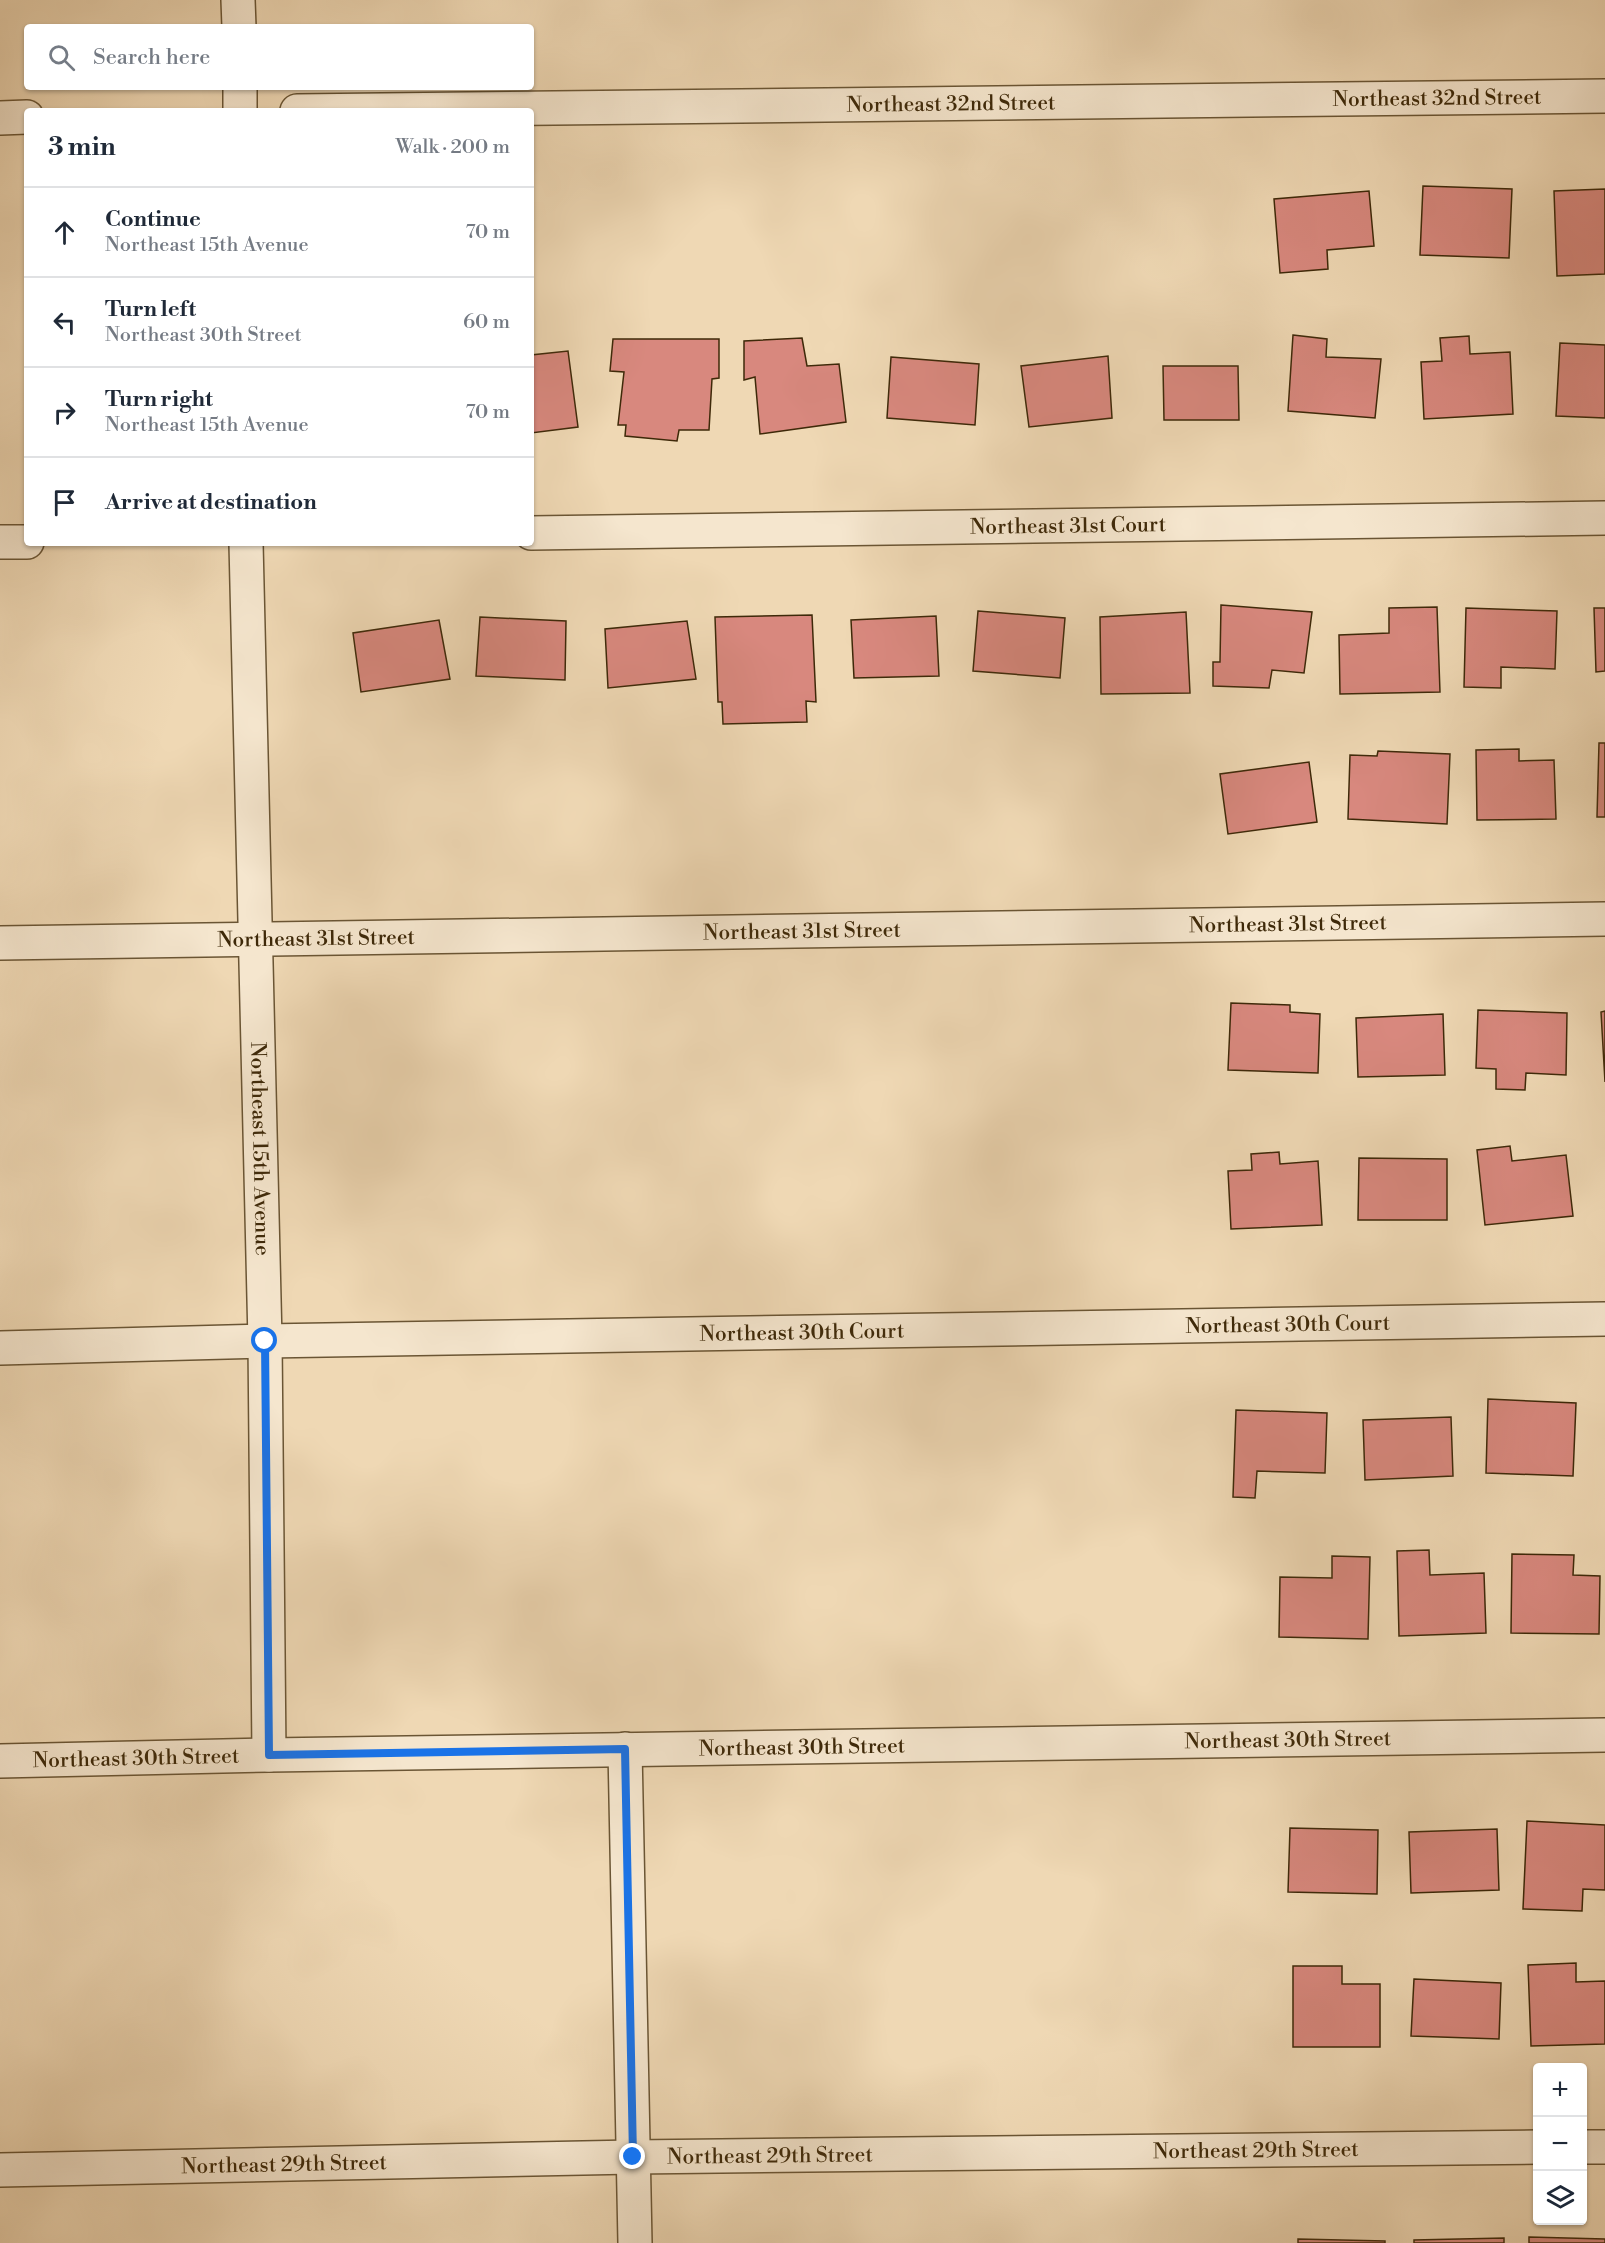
<!DOCTYPE html>
<html lang="en">
<head>
<meta charset="utf-8">
<style>
  body { margin:0; font-family:"Libre Bodoni",serif; background:#f2f2f3; color:#1f2937 }
  .controls { position:absolute; right:18px; bottom:18px; display:grid; overflow:hidden; border-radius:6px; box-shadow:0 2px 4px #0004 }
  .controls button { width:54px; height:54px; display:grid; place-items:center; padding:0; border:0; border-bottom:2px solid #e0e1e3; background:#fff; color:#1f2937; font:30px sans-serif }
  .stop { position:absolute; width:18px; height:18px; margin:-14px; border:4px solid #1a73e8; border-radius:50%; background:#fff }
  .stop.end { background:#1a73e8; border-color:#fff; box-shadow:0 2px 6px #0008 }
  .list { margin:0; padding:0; list-style:none }
  h2 { display:flex; justify-content:space-between; align-items:center; height:78px; margin:0; padding:0 24px; font-size:26px }
  h2 small { font-size:20px; font-weight:400; color:#747a83 }
  .list li { display:grid; grid-template-columns:39px 1fr auto; gap:18px; align-items:center; box-sizing:border-box; height:90px; padding:0 24px; border-top:2px solid #e0e1e3 }
  .list b { display:block; font-size:22px; white-space:nowrap }
  .list p { margin:0; font-size:20px; white-space:nowrap; color:#747a83 }
  .list em { font-size:20px; font-style:normal; color:#747a83 }
  .icon { flex:none; width:33px; height:33px; fill:none; stroke:currentColor; stroke-width:2; stroke-linecap:round; stroke-linejoin:round }
  .map { position:relative; flex:none; width:1605px; height:2243px; overflow:hidden }
  .search { position:absolute; background:#fff; box-shadow:0 2px 4px #0004; left:24px; top:24px; width:510px; height:66px; display:flex; align-items:center; gap:15px; box-sizing:border-box; padding:0 21px; border-radius:6px; color:#747a83; font-size:22px }
  .panel { position:absolute; background:#fff; box-shadow:0 2px 4px #0004; left:24px; top:108px; width:510px; height:438px; border-radius:6px }
  .map>svg:first-child { display:block }
  .building { fill:#d8887e; stroke:#3e2909; stroke-width:1.5 }
  .lines { fill:none; stroke-linecap:round; stroke-linejoin:round }
  .street-casing { stroke:#6a5534; stroke-width:36 }
  .street { stroke:#f5e6ce; stroke-width:33 }
  .route { stroke:#1a73e8; stroke-width:8 }
  .labels { text-anchor:middle; stroke-width:4.5; stroke-linejoin:round; paint-order:stroke }
  .street-label { font-size:21px; fill:#3e2909; stroke:#f5e6ce }
</style>
</head>
<body>
<div class="map">
<svg width="1605" height="2243" viewBox="0 0 1605 2243">
  <rect width="100%" height="100%" fill="#efd8b4"/>
  <filter id="stains"><feTurbulence type="fractalNoise" baseFrequency=".00333" numOctaves="4"/><feColorMatrix values="0 0 0 0 .2 0 0 0 0 .09 0 0 0 0 .02 0 0 0 .5 -.17"/></filter>
  <radialGradient id="worn" r=".72"><stop offset=".6" stop-color="#630" stop-opacity="0"/><stop offset="1" stop-color="#630" stop-opacity=".3"/></radialGradient>
  <g class="building">
    <path d="M1423 186 1512 189 1509 258 1420 255Z"/>
    <path d="M1605 189V274L1557 276 1554 191Z"/>
    <path d="M1369 191 1374 246 1327 250 1328 269 1280 273 1274 199Z"/>
    <path d="M1293 335 1327 339 1326 357 1381 359 1375 418 1288 411Z"/>
    <path d="M1469 336 1470 354 1510 352 1513 414 1424 419 1421 362 1442 361 1440 338Z"/>
    <path d="M802 338 807 366 839 364 846 422 760 434 755 377 744 380V341Z"/>
    <path d="M613 339H719V378L712 379 709 430H679L677 441 625 436 626 425H618L624 372 610 371Z"/>
    <path d="M1560 343 1605 345V418L1556 416Z"/>
    <path d="M568 351 578 427 531 433V355Z"/>
    <path d="M1108 356 1112 418 1029 427 1021 366Z"/>
    <path d="M891 357 979 364 975 425 887 418Z"/>
    <path d="M1163 366H1238L1239 420H1164Z"/>
    <path d="M1221 605 1312 612 1304 673 1272 670 1269 688 1213 686V662H1220Z"/>
    <path d="M1437 607 1440 692 1340 694 1339 635 1389 633V608Z"/>
    <path d="M1466 608 1557 611 1555 669 1501 667V688L1464 687Z"/>
    <path d="M1594 608H1605V671L1596 672Z"/>
    <path d="M978 611 1065 618 1060 678 973 671Z"/>
    <path d="M1186 612 1190 693 1101 694 1100 617Z"/>
    <path d="M812 615 816 702 806 701 807 722 723 724 722 702H718L715 617Z"/>
    <path d="M936 616 939 676 854 678 851 620Z"/>
    <path d="M480 617 566 621 565 680 476 676Z"/>
    <path d="M439 620 450 679 361 692 353 633Z"/>
    <path d="M687 621 696 679 608 688 605 629Z"/>
    <path d="M1599 743H1605V817H1597Z"/>
    <path d="M1519 749V761L1554 760 1556 819 1477 820 1476 750Z"/>
    <path d="M1378 751 1450 754 1447 824 1348 819 1350 755 1377 756Z"/>
    <path d="M1309 762 1317 822 1228 834 1220 774Z"/>
    <path d="M1231 1003 1290 1005V1012L1320 1014 1318 1073 1228 1070Z"/>
    <path d="M1478 1010 1567 1013 1566 1075 1526 1073 1525 1090 1496 1089V1069L1476 1068Z"/>
    <path d="M1605 1011V1082L1601 1012Z"/>
    <path d="M1443 1014 1445 1075 1358 1077 1356 1018Z"/>
    <path d="M1510 1146 1512 1161 1566 1155 1573 1216 1485 1225 1477 1150Z"/>
    <path d="M1279 1152 1280 1164 1318 1161 1322 1225 1231 1229 1228 1171 1252 1170 1251 1154Z"/>
    <path d="M1359 1158 1447 1159V1220H1358Z"/>
    <path d="M1488 1399 1576 1403 1573 1476 1486 1473Z"/>
    <path d="M1236 1410 1327 1413 1325 1473 1257 1471 1255 1498 1233 1497Z"/>
    <path d="M1451 1417 1453 1476 1365 1480 1363 1420Z"/>
    <path d="M1429 1550 1430 1575 1484 1573 1486 1633 1399 1636 1397 1551Z"/>
    <path d="M1512 1554 1574 1555 1573 1575 1600 1576 1599 1634 1511 1633Z"/>
    <path d="M1332 1556 1370 1557 1368 1639 1279 1637 1280 1577 1332 1578Z"/>
    <path d="M1527 1821 1605 1825V1890L1583 1889 1582 1911 1523 1909Z"/>
    <path d="M1290 1828 1378 1830 1377 1894 1288 1892Z"/>
    <path d="M1497 1829 1499 1890 1411 1893 1409 1832Z"/>
    <path d="M1576 1963V1982L1605 1981V2044L1531 2046 1528 1965Z"/>
    <path d="M1293 1966H1342V1984H1380V2047H1293Z"/>
    <path d="M1414 1979 1501 1983 1499 2039 1411 2036Z"/>
    <path d="M1529 2237 1605 2239V2243H1529Z"/>
    <path d="M1504 2238V2243H1414V2240Z"/>
    <path d="M1298 2239 1385 2241V2243H1298Z"/>
  </g>
  <g class="lines">
    <g class="street-casing">
      <g id="street">
        <path d="M238 0 239 27"/>
        <path d="M240 87V111"/>
        <path id="s1" d="M297 111 1605 96"/>
        <path d="M0 118 27 117"/>
        <path id="s2" d="M531 533 1605 518"/>
        <path d="M0 542H27"/>
        <path id="s3" d="M246 543 265 1341 269 1755"/>
        <path id="s4" d="M0 943 1605 919"/>
        <path id="s5" d="M0 1348 265 1341 1605 1319"/>
        <path d="M625 1749 635 2243"/>
        <path id="s6" d="M0 1761 269 1755 1605 1735"/>
        <path d="M1582 2147H1605"/>
        <path id="s7" d="M0 2170 633 2157 1538 2147"/>
      </g>
    </g>
    <use href="#street" class="street"/>
  </g>
  <g class="lines">
    <path class="route" d="M265 1341 269 1755 625 1749 633 2157"/>
  </g>
  <g class="labels">
    <g class="street-label">
      <text dy="7" stroke="none"><textPath href="#s1" startOffset="1140">Northeast 32nd Street</textPath></text>
      <text dy="7" stroke="none"><textPath href="#s1" startOffset="654">Northeast 32nd Street</textPath></text>
      <text dy="7" stroke="none"><textPath href="#s2" startOffset="537">Northeast 31st Court</textPath></text>
      <text dy="7" stroke="none"><textPath href="#s4" startOffset="1288">Northeast 31st Street</textPath></text>
      <text dy="7" stroke="none"><textPath href="#s4" startOffset="802">Northeast 31st Street</textPath></text>
      <text dy="7" stroke="none"><textPath href="#s4" startOffset="316">Northeast 31st Street</textPath></text>
      <text dy="7" stroke="none"><textPath href="#s3" startOffset="606">Northeast 15th Avenue</textPath></text>
      <text dy="7" stroke="none"><textPath href="#s5" startOffset="1288">Northeast 30th Court</textPath></text>
      <text dy="7" stroke="none"><textPath href="#s5" startOffset="802">Northeast 30th Court</textPath></text>
      <text dy="7" stroke="none"><textPath href="#s6" startOffset="1288">Northeast 30th Street</textPath></text>
      <text dy="7" stroke="none"><textPath href="#s6" startOffset="802">Northeast 30th Street</textPath></text>
      <text dy="7" stroke="none"><textPath href="#s6" startOffset="136">Northeast 30th Street</textPath></text>
      <text dy="7" stroke="none"><textPath href="#s7" startOffset="1256">Northeast 29th Street</textPath></text>
      <text dy="7" stroke="none"><textPath href="#s7" startOffset="770">Northeast 29th Street</textPath></text>
      <text dy="7" stroke="none"><textPath href="#s7" startOffset="284">Northeast 29th Street</textPath></text>
    </g>
  </g>
  <rect width="100%" height="100%" filter="url(#stains)"/>
  <rect width="100%" height="100%" fill="url(#worn)"/>
</svg>
<div class="controls">
<button>+</button>
<button>−</button>
<button><svg class="icon" aria-label="layers" viewBox="0 0 24 24"><path d="M12 4l9 5-9 5-9-5zM3 14l9 5 9-5"/></svg></button>
</div>
<div class="stop" style="left:265px;top:1341px"></div>
<div class="stop end" style="left:633px;top:2157px"></div>
<div class="search"><svg class="icon" aria-label="search" viewBox="0 0 24 24"><circle cx="10" cy="10" r="6"/><path d="M15 15l6 6"/></svg>Search here</div>
<section class="panel">
<h2>3 min<small>Walk · 200 m</small></h2>
<ul class="list">
<li><svg class="icon" aria-label="ahead" viewBox="0 0 24 24"><path d="M12 20V5M6 11l6-6 6 6"/></svg><div><b>Continue</b><p>Northeast 15th Avenue</p></div><em>70 m</em></li>
<li><svg class="icon" aria-label="left" viewBox="0 0 24 24"><path d="M17 20v-9H6M10 6l-5 5 5 5"/></svg><div><b>Turn left</b><p>Northeast 30th Street</p></div><em>60 m</em></li>
<li><svg class="icon" aria-label="right" viewBox="0 0 24 24"><path d="M7 20v-9h11M14 6l5 5-5 5"/></svg><div><b>Turn right</b><p>Northeast 15th Avenue</p></div><em>70 m</em></li>
<li><svg class="icon" aria-label="arrive" viewBox="0 0 24 24"><path d="M6 21V4h12l-3 4 3 4H6"/></svg><div><b>Arrive at destination</b></div></li>
</ul>
</section>
</div>
</body>
</html>
